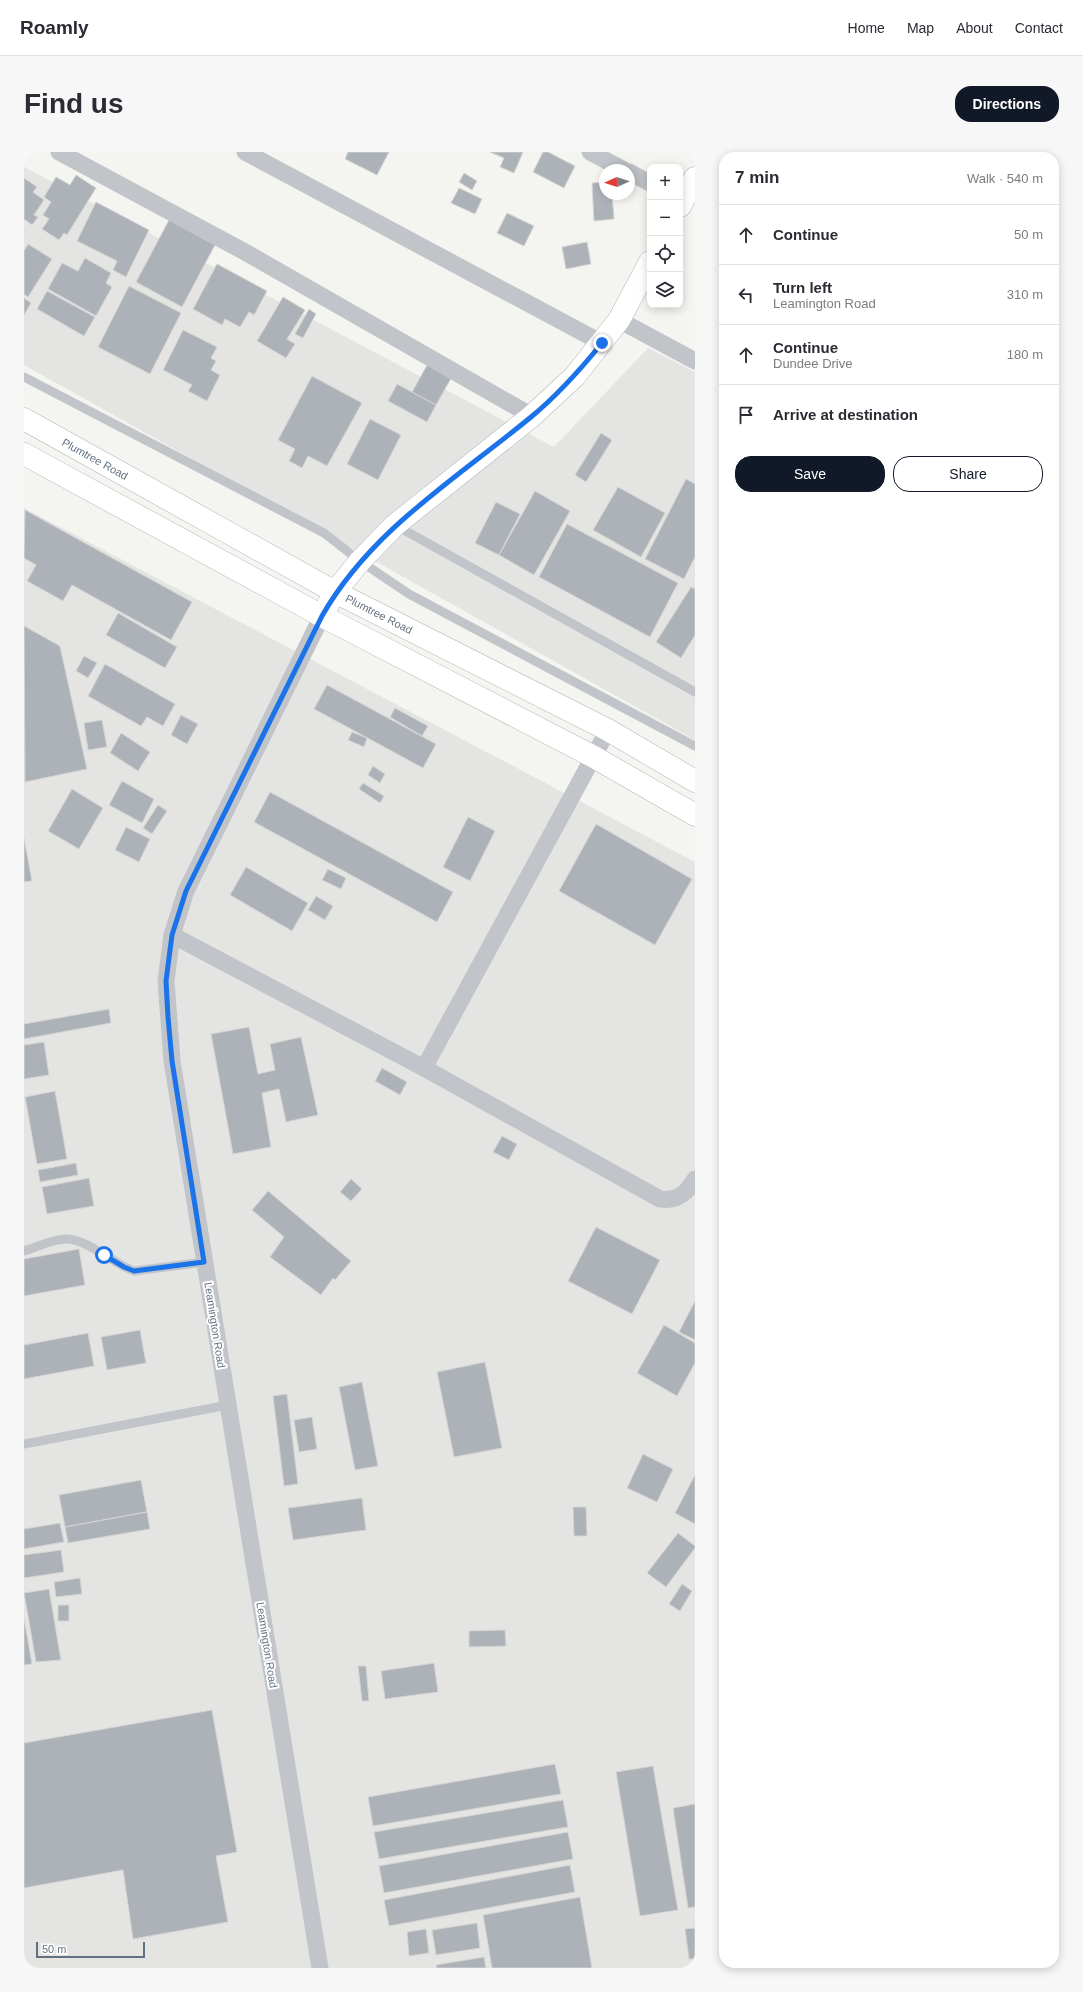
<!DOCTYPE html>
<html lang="en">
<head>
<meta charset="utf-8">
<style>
  body { margin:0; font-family:Arial,sans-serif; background:#f7f7f7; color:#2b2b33 }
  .controls { position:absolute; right:12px; top:12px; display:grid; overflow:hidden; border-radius:8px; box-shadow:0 2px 10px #0003 }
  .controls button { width:36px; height:36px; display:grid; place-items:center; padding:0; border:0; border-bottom:1px solid #e1e1e2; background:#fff; color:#2b2b33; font:20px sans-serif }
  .compass { position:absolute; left:575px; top:12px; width:36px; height:36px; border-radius:50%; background:#fff; box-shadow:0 2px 10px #0003; rotate:267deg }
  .scale { position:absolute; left:12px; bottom:10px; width:109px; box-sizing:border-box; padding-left:4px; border:2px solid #627181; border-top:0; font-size:11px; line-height:14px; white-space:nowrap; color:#627181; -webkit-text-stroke:3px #fff; paint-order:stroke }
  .stop { position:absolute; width:12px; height:12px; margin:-9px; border:3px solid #1a73e8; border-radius:50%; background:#fff }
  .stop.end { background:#1a73e8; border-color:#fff; box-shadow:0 1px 4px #0008 }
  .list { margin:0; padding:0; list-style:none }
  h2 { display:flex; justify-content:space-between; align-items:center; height:52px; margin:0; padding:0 16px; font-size:17px }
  h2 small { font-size:13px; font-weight:400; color:#7c7c81 }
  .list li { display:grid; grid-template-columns:26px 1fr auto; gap:12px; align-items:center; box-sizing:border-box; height:60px; padding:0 16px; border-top:1px solid #e1e1e2 }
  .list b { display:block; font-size:15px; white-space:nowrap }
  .list p { margin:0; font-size:13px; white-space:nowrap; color:#7c7c81 }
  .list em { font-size:13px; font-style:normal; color:#7c7c81 }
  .actions { display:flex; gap:8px; padding:12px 16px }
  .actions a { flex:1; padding:9px 0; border:1px solid #111827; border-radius:16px; text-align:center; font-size:14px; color:#111827 }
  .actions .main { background:#111827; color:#fff }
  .icon { flex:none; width:22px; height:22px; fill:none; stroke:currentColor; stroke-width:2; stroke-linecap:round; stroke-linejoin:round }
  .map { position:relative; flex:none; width:671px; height:1816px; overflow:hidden; border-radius:16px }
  header { display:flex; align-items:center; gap:24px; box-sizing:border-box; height:56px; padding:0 20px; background:#fff; border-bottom:1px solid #e1e1e2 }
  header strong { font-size:19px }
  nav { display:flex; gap:22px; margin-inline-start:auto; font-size:14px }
  .intro { display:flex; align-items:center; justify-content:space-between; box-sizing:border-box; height:96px; padding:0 24px }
  h1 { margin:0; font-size:28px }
  .button { padding:10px 18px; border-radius:16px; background:#111827; color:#fff; font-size:14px; font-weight:700 }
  main { display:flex; gap:24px; padding:0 24px }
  aside { flex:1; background:#fff; border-radius:16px; box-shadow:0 2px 10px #0003 }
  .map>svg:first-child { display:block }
  .built { fill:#e4e5e3 }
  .building { fill:#acb2b8; stroke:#d5d5d3 }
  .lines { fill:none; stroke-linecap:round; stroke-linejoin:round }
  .secondary-casing { stroke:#b3b8bc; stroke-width:23 }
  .highway-casing { stroke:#b4b7ba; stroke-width:23 }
  .lane { stroke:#c1c4c8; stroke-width:9 }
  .street { stroke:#c1c4c8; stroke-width:17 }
  .secondary { stroke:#fff; stroke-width:22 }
  .highway { stroke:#fff; stroke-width:22 }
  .route { stroke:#1a73e8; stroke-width:5 }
  .labels { text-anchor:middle; stroke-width:4; stroke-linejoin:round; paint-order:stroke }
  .street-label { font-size:11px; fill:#627181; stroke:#fff }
</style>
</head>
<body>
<header>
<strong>Roamly</strong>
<nav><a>Home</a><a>Map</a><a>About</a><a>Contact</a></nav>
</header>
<div class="intro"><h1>Find us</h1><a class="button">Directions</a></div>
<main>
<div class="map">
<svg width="671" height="1816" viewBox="0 0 671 1816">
  <rect width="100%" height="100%" fill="#f4f4f0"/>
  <g class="built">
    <path d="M0 15 530 295 624 196 671 220V588L0 213Z"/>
    <path d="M0 356 671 710V1816H0Z"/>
  </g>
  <g class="building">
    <path d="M324 0H365L353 23 321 7Z"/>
    <path d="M466 0H499L490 21 476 15 480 6Z"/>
    <path d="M519 0H524L551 14 540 36 509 20Z"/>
    <path d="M440 21 453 29 448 38 435 30Z"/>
    <path d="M52 23 72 36 43 83 40 81 35 88 18 77 25 67 19 63 27 50 20 45 32 25 46 33Z"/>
    <path d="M0 26 13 35 9 40 20 48 10 63 14 65 8 73 0 67Z"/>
    <path d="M581 30V42H588L590 67 570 69 568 31Z"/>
    <path d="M435 36 458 47 451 62 427 51Z"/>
    <path d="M72 50 125 78 102 125 89 118 93 109 53 89Z"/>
    <path d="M483 61 510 74 500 94 473 81Z"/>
    <path d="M145 68 191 93 158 155 112 130Z"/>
    <path d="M563 90 567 112 542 117 538 95Z"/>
    <path d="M4 92 28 107 4 145 0 142V99Z"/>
    <path d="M61 106 87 121 82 131 88 135 72 164 24 137 38 111 54 119Z"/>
    <path d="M193 112 243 139 230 163 225 160 216 175 201 167 198 173 169 157Z"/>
    <path d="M105 134 157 161 126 222 74 195Z"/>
    <path d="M23 139 71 165 60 184 13 157Z"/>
    <path d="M259 145 281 158 263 187 271 192 262 206 233 189Z"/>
    <path d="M0 146 7 151 0 163Z"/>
    <path d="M285 157 292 162 279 186 271 182Z"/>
    <path d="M159 178 193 195 187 206 192 209 187 218 196 223 183 249 164 239 168 233 139 218Z"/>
    <path d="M406 208 430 221 412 253 388 240Z"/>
    <path d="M288 224 338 251 303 314 284 304 278 316 265 309 271 297 254 288Z"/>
    <path d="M373 232 412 253 403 270 364 249Z"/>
    <path d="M346 267 377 283 354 328 323 312Z"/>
    <path d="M577 281 588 288 562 330 551 323Z"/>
    <path d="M662 327 671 332V405L660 427 621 407Z"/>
    <path d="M594 335 641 361 617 405 569 378Z"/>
    <path d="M511 339 546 359 510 423 475 403Z"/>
    <path d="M472 350 496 362 475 403 451 391Z"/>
    <path d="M1 358 168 450 147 488 48 433 39 449 3 429 12 413 0 406Z"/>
    <path d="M543 372 654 431 626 485 515 425Z"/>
    <path d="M667 435 671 437V483L657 506 632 490Z"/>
    <path d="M94 461 153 495 141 516 82 483Z"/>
    <path d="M0 474 36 494 63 617 1 630Z"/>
    <path d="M60 504 73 511 64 526 52 519Z"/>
    <path d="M81 512 151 552 139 574 123 565 117 574 64 544Z"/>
    <path d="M303 533 412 592 399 616 290 557Z"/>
    <path d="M371 556 404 574 398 584 366 565Z"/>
    <path d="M157 563 174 572 163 592 147 583Z"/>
    <path d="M78 568 83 595 64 598 60 571Z"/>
    <path d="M328 580 343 586 340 595 324 588Z"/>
    <path d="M97 581 126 600 114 619 86 601Z"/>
    <path d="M349 614 361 622 356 631 344 623Z"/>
    <path d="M98 629 130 647 118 671 85 653Z"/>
    <path d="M339 631 360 644 356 651 335 637Z"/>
    <path d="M48 637 79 656 55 697 24 679Z"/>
    <path d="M246 640 429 740 413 770 230 670Z"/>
    <path d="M134 653 143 659 128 682 119 676Z"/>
    <path d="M444 665 471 679 446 729 419 715Z"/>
    <path d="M572 672 668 727 631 793 535 739Z"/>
    <path d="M102 675 126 687 115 710 91 698Z"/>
    <path d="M0 686 8 729 0 730Z"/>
    <path d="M222 715 284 751 268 779 206 743Z"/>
    <path d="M304 717 322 726 317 737 298 728Z"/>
    <path d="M292 744 309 754 301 768 284 758Z"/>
    <path d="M85 857 87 871 0 887V872Z"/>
    <path d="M225 875 234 922 251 918 246 892 277 885 294 963 262 970 255 937 238 941 247 995 209 1002 187 882Z"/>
    <path d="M20 890 25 923 0 927V893Z"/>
    <path d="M358 916 383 930 376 943 351 929Z"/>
    <path d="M31 939 43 1007 13 1012 1 945Z"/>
    <path d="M478 984 493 992 485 1008 469 1000Z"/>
    <path d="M52 1011 54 1023 16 1030 14 1018Z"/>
    <path d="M65 1026 70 1054 23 1062 18 1035Z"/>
    <path d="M327 1027 338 1037 327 1049 316 1040Z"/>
    <path d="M244 1039 327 1109 311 1128 309 1126 297 1143 246 1105 260 1085 228 1058Z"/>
    <path d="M572 1075 636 1108 608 1162 544 1129Z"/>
    <path d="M55 1097 61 1133 0 1144V1107Z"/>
    <path d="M671 1149V1188L655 1180Z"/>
    <path d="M640 1173 671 1191V1211L653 1244 613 1221Z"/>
    <path d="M116 1178 122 1211 83 1218 77 1185Z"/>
    <path d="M64 1181 70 1214 0 1227V1193Z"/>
    <path d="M461 1210 478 1296 430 1305 413 1220Z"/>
    <path d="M338 1230 354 1314 331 1318 315 1235Z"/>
    <path d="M263 1242 274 1332 260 1334 249 1244Z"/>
    <path d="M288 1265 293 1297 275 1300 270 1268Z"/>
    <path d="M619 1302 649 1317 633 1350 603 1336Z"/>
    <path d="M671 1323V1372L651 1361Z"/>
    <path d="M117 1328 123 1360 41 1375 35 1343Z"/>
    <path d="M338 1346 342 1378 269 1388 264 1356Z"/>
    <path d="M549 1355H562L563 1384H550Z"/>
    <path d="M123 1360 126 1377 44 1391 41 1375Z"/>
    <path d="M36 1371 40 1390 0 1397V1377Z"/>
    <path d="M654 1381 671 1394V1396L642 1435 623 1421Z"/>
    <path d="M37 1398 40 1420 0 1426V1403Z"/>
    <path d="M56 1426 58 1442 32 1445 30 1430Z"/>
    <path d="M658 1432 668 1439 656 1459 645 1452Z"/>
    <path d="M25 1437 37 1508 12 1510 0 1441Z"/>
    <rect x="34" y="1453" width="11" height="16"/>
    <path d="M0 1466 8 1512 0 1513Z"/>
    <path d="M481 1478 482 1494 445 1495V1479Z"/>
    <path d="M410 1511 414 1540 361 1547 357 1519Z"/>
    <path d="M334 1514H342L345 1549H338Z"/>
    <path d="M188 1558 213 1700 192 1704 204 1770 109 1787 99 1718 0 1736V1591Z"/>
    <path d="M531 1612 537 1642 349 1674 344 1645Z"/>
    <path d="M629 1614 654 1758 616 1764 592 1620Z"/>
    <path d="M539 1648 544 1675 355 1707 350 1680Z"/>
    <path d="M671 1652V1755L664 1756 649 1656Z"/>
    <path d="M544 1680 549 1707 360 1741 355 1714Z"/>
    <path d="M546 1713 551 1740 365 1774 360 1748Z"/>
    <path d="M556 1745 568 1816H468L459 1763Z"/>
    <path d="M453 1771 456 1796 412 1803 408 1778Z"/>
    <path d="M671 1776V1807H665L661 1777Z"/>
    <path d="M402 1777 405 1801 385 1804 383 1780Z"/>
    <path d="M460 1805 462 1816H413L412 1813Z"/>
  </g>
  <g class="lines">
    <g class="secondary-casing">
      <g id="secondary">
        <path d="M656 54 671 26"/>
        <path d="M298 464 311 440 336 409 371 373 508 264 551 224 595 168 626 110"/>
      </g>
    </g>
    <g class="highway-casing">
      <g id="highway">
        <path d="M0 267 311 440 584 578 671 629"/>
        <path d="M0 302 298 464 570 605 671 663"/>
      </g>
    </g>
    <g class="lane">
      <path d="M0 225 300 381 336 409 385 442 671 594"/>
      <path d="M371 373 671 540"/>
      <path d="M0 1099C13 1095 29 1087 42 1087 64 1087 89 1112 110 1119L181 1110"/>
      <path d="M0 1292 204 1253"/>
    </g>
    <g class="street">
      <path d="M35 0 221 100 508 264"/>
      <path d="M221 0 578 191"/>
      <path d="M566 0 600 18"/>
      <path d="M605 20 626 31"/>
      <path d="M595 168 671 209"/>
      <path d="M148 783 400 916 636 1047C653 1050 663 1041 671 1027"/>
      <path d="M400 916 584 578"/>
      <path d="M296 1816 148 909 142 829 148 783 162 739 298 464"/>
    </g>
    <use href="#secondary" class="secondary"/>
    <use href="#highway" class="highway"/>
  </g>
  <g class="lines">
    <path class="route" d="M80 1103 100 1115 110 1119 180 1110 148 909 144 865 142 829 148 783 162 739 298 464C347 378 433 326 507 265 534 243 556 218 578 191"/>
  </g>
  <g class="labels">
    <g class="street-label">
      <text transform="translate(71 307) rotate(29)" y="4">Plumtree Road</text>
      <text transform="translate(355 462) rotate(27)" y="4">Plumtree Road</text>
      <text transform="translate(191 1173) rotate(81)" y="4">Leamington Road</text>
      <text transform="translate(243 1493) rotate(81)" y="4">Leamington Road</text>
    </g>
  </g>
</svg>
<div class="controls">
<button>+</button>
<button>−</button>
<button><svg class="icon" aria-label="locate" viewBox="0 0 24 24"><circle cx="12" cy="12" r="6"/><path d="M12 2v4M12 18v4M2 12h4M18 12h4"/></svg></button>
<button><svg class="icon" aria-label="layers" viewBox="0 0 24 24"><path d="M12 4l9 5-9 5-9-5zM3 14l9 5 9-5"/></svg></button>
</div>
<svg class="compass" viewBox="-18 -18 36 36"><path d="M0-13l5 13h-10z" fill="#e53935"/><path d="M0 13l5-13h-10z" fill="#7c7c81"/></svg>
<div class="scale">50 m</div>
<div class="stop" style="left:80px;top:1103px"></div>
<div class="stop end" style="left:578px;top:191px"></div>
</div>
<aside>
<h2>7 min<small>Walk · 540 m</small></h2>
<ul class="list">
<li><svg class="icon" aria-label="ahead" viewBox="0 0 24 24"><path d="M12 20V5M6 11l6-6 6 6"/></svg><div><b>Continue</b></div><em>50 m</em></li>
<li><svg class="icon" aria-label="left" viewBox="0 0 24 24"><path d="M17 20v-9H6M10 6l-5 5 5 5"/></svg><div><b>Turn left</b><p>Leamington Road</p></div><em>310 m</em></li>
<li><svg class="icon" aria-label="ahead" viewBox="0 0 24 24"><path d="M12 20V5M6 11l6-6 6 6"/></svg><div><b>Continue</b><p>Dundee Drive</p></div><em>180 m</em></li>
<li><svg class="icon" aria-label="arrive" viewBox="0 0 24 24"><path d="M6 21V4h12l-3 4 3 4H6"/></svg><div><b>Arrive at destination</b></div></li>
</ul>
<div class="actions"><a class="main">Save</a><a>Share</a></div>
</aside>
</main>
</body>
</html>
